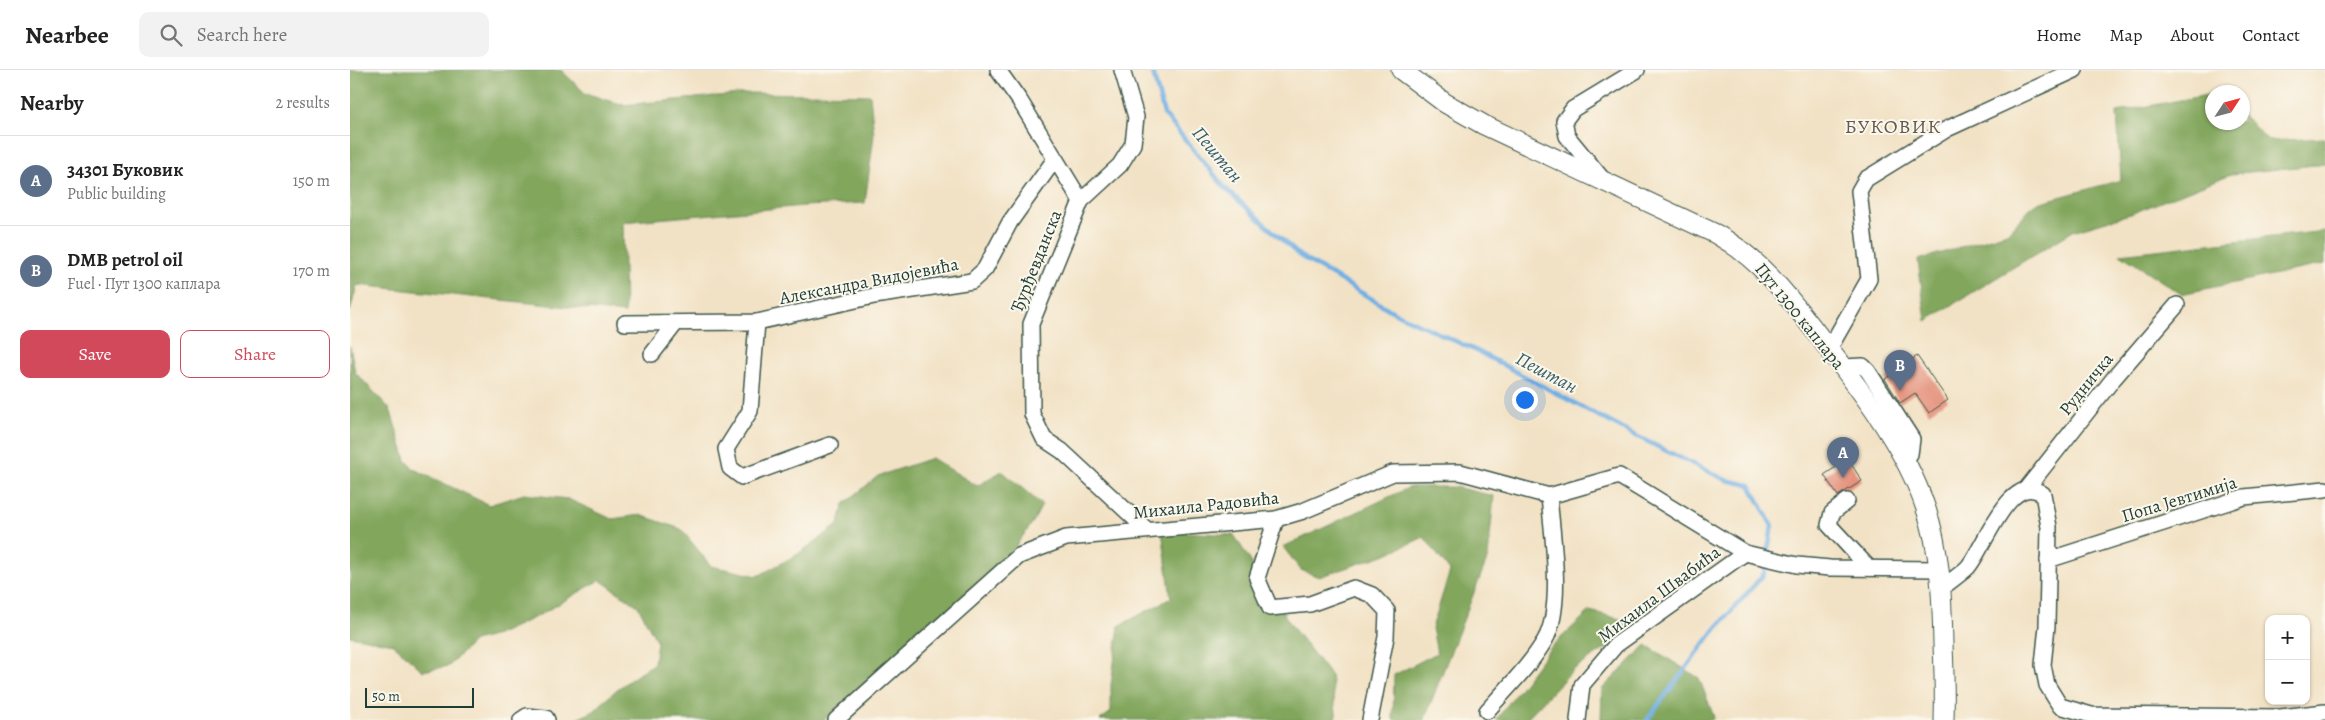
<!DOCTYPE html>
<html lang="en">
<head>
<meta charset="utf-8">
<style>
  body { margin:0; font-family:Alegreya,serif; background:#f2f2f2; color:#222 }
  .controls { position:absolute; right:15px; bottom:15px; display:grid; overflow:hidden; border-radius:10px; box-shadow:0 1px 4px #0004 }
  .controls button { width:45px; height:45px; display:grid; place-items:center; padding:0; border:0; border-bottom:1px solid #e0e0e0; background:#fff; color:#222; font:25px sans-serif }
  .compass { position:absolute; left:1855px; top:15px; width:45px; height:45px; border-radius:50%; background:#fff; box-shadow:0 1px 4px #0004; rotate:54deg }
  .scale { position:absolute; left:15px; bottom:12px; width:109px; box-sizing:border-box; padding-left:5px; border:2px solid #1f3d34; border-top:0; font-size:14px; line-height:18px; white-space:nowrap; color:#1f3d34; -webkit-text-stroke:4px #fbf7ec; paint-order:stroke }
  .you { position:absolute; left:1174px; top:329px; width:18px; height:18px; margin:-12px; border:4px solid #fff; border-radius:50%; background:#1a73e8; box-shadow:0 0 0 8px #1a73e833 }
  .badge { display:grid; place-items:center; width:32px; height:32px; border-radius:50%; background:#d1495b; color:#fff; font-size:16px; font-weight:700 }
  .pin { position:absolute; translate:-50% -41px; filter:drop-shadow(0 1px 2px #0008) }
  .pin::after { content:''; position:absolute; top:26px; width:18px; height:15px; background:inherit; clip-path:polygon(0 0,100% 0,50% 100%) }
  .list { margin:0; padding:0; list-style:none }
  h2 { display:flex; justify-content:space-between; align-items:center; height:65px; margin:0; padding:0 20px; font-size:21px }
  h2 small { font-size:16px; font-weight:400; color:#767676 }
  .list li { display:grid; grid-template-columns:32px 1fr auto; gap:15px; align-items:center; box-sizing:border-box; height:90px; padding:0 20px; border-top:1px solid #e0e0e0 }
  .list b { display:block; font-size:19px; white-space:nowrap }
  .list p { margin:0; font-size:16px; white-space:nowrap; color:#767676 }
  .list em { font-size:16px; font-style:normal; color:#767676 }
  .actions { display:flex; gap:10px; padding:15px 20px }
  .actions a { flex:1; padding:11px 0; border:1px solid #d1495b; border-radius:10px; text-align:center; font-size:18px; color:#d1495b }
  .actions .main { background:#d1495b; color:#fff }
  .icon { flex:none; width:28px; height:28px; fill:none; stroke:currentColor; stroke-width:2; stroke-linecap:round; stroke-linejoin:round }
  .map { position:relative; flex:none; width:1975px; height:650px; overflow:hidden }
  header { display:flex; align-items:center; gap:30px; box-sizing:border-box; height:70px; padding:0 25px; background:#fff; border-bottom:1px solid #e0e0e0 }
  header strong { font-size:24px }
  nav { display:flex; gap:28px; margin-inline-start:auto; font-size:18px }
  .search { width:350px; height:45px; background:#f2f2f2; display:flex; align-items:center; gap:12px; box-sizing:border-box; padding:0 18px; border-radius:10px; color:#767676; font-size:19px }
  main { display:flex }
  aside { flex:1; background:#fff }
  .map>svg:first-child { display:block }
  .forest { fill:#81a65c; stroke:#507248 }
  .lines { fill:none; stroke-linecap:round; stroke-linejoin:round }
  .stream { stroke:#70afe3; stroke-width:4.5 }
  .building { fill:#e4927d }
  .minor-casing { stroke:#3f564a; stroke-width:18 }
  .major-casing { stroke:#3f564a; stroke-width:21 }
  .minor { stroke:#fff; stroke-width:15 }
  .major { stroke:#fff; stroke-width:19 }
  .labels { text-anchor:middle; stroke-width:4; stroke-linejoin:round; paint-order:stroke }
  .street-label { font-size:18px; fill:#1f3d34; stroke:#fbf7ec }
  .water-label { font-size:19px; font-style:italic; fill:#375f69; stroke:#fbf7ec }
  .quarter-label { font-size:20px; letter-spacing:1px; fill:#645b4e; stroke:#fbf7ec }
</style>
</head>
<body>
<header>
<strong>Nearbee</strong>
<div class="search"><svg class="icon" aria-label="search" viewBox="0 0 24 24"><circle cx="10" cy="10" r="6"/><path d="M15 15l6 6"/></svg>Search here</div>
<nav><a>Home</a><a>Map</a><a>About</a><a>Contact</a></nav>
</header>
<main>
<aside>
<h2>Nearby<small>2 results</small></h2>
<ul class="list">
<li><span class="badge" style="background:#5c6f8a">A</span><div><b>34301 Буковик</b><p>Public building</p></div><em>150 m</em></li>
<li><span class="badge" style="background:#5c6f8a">B</span><div><b>DMB petrol oil</b><p>Fuel · Пут 1300 каплара</p></div><em>170 m</em></li>
</ul>
<div class="actions"><a class="main">Save</a><a>Share</a></div>
</aside>
<div class="map">
<svg width="1975" height="650" viewBox="0 0 1975 650">
  <rect width="100%" height="100%" fill="#fbf7ec"/>
  <filter id="ink" filterUnits="userSpaceOnUse"><feTurbulence type="fractalNoise" baseFrequency=".02" numOctaves="2"/><feDisplacementMap in="SourceGraphic" scale="10" xChannelSelector="R" yChannelSelector="G"/><feConvolveMatrix kernelMatrix="1 2 1 2 8 2 1 2 1" color-interpolation-filters="sRGB"/></filter>
  <filter id="wash" filterUnits="userSpaceOnUse"><feTurbulence type="fractalNoise" baseFrequency=".0096" numOctaves="4" result="noise"/><feDisplacementMap in="SourceGraphic" scale="20" xChannelSelector="R" yChannelSelector="G"/><feGaussianBlur stdDeviation="1.12" result="paint"/><feColorMatrix in="noise" values="0 0 0 0 0 0 0 0 0 0 0 0 0 0 0 0 0 1.4 0 .05"/><feComposite in="paint" operator="in"/></filter>
  <g filter="url(#wash)">
    <rect width="100%" height="100%" fill="#f2e2c5"/>
    <g class="forest">
      <path d="M0 0H211L235 23 273 35 399 23 520 25 524 65 515 133 454 136 273 152 275 243 7 215 0 242Z"/>
      <path d="M1862 24V52H1892L1893 45 1918 71 1975 68V94L1881 104 1783 143 1723 161 1576 251 1568 190 1657 163 1684 134 1771 110 1767 42Z"/>
      <path d="M1975 161V194L1831 224 1770 184Z"/>
      <path d="M0 276 5 302 40 339 56 390 64 399 139 435 174 424 218 429 262 449 290 445 331 459 361 496 408 506 448 484 488 455 494 434 528 406 582 388 627 416 652 401 692 435 683 452 659 485 474 650H225L244 641 266 620 304 593 307 572 288 536 250 510 186 547 147 565 124 571 99 596 73 601 43 574 0 566Z"/>
      <path d="M1060 417H1105L1144 426 1138 487 1074 650H1043L1044 605 1087 583 1082 558 1100 501 1074 467 1034 485 969 507 951 500 933 477Z"/>
      <path d="M812 461 884 465 941 555 981 606 987 650H750L761 642V615L769 556 821 528Z"/>
      <path d="M1240 541 1292 555 1224 599 1175 650H1146L1201 577Z"/>
      <path d="M1296 575 1349 608 1364 647 1362 650H1251L1252 619Z"/>
    </g>
    <g class="lines">
      <path class="stream" d="M802 0 814 44 876 119 950 186 1047 244 1129 282 1286 366 1376 410 1400 415 1422 456 1414 504 1363 562 1297 650"/>
    </g>
    <g id="blocks">
      <g class="building">
        <path d="M1567 286 1598 330 1579 343 1565 323 1550 333 1535 309Z"/>
        <path d="M1498 389 1512 411 1488 426 1474 405Z"/>
      </g>
    </g>
  </g>
  <g filter="url(#ink)">
    <use href="#blocks" fill-opacity="0" stroke="#3f564a" stroke-width="1"/>
    <g class="lines">
      <g class="minor-casing">
        <g id="minor">
          <path d="M648 0 670 31 731 131"/>
          <path d="M772 0 786 47 783 74 770 95 731 131 681 254 682 344 694 369 712 381 797 460"/>
          <path d="M1254 111 1217 66 1214 51 1223 39 1287 0"/>
          <path d="M407 252 400 341 376 379 380 398 392 407 480 375"/>
          <path d="M275 253 407 252 524 226 622 211 635 199 660 152 705 89"/>
          <path d="M1479 279 1519 209 1509 121 1516 109 1597 59 1725 0"/>
          <path d="M302 284 326 253"/>
          <path d="M1492 297 1513 296 1518 301 1562 369 1560 384 1555 391"/>
          <path d="M1677 418 1764 308 1827 235"/>
          <path d="M1497 431 1482 443 1479 455 1519 498"/>
          <path d="M926 449 907 508 920 538 960 534 1004 518 1022 525 1037 541 1036 567 1020 650"/>
          <path d="M1698 490 1894 427 1975 419"/>
          <path d="M1590 519C1599 512 1610 505 1618 497 1635 477 1660 400 1693 424L1699 457 1697 556 1693 595 1697 615 1710 636 1741 645 1930 647 1975 642"/>
          <path d="M1137 641C1156 619 1180 596 1195 570 1214 537 1202 464 1199 426"/>
          <path d="M171 650 177 646 196 648 197 650"/>
          <path d="M486 650 669 486 716 468 926 449 953 441 1043 403 1110 402 1199 426 1269 406 1395 483 1447 495 1480 498 1589 499"/>
          <path d="M1228 650 1232 615 1266 575 1395 483"/>
        </g>
      </g>
      <g class="major-casing">
        <path id="major" d="M1051 0 1095 33 1134 55 1366 164C1411 189 1441 230 1472 270 1511 321 1554 375 1575 436 1591 481 1592 528 1593 574 1594 600 1595 625 1594 650"/>
      </g>
      <use href="#minor" class="minor"/>
      <use href="#major" class="major"/>
    </g>
  </g>
  <g class="labels">
    <g class="street-label">
      <text transform="translate(686 191) rotate(-68)" y="6">Ђурђевданска</text>
      <text transform="translate(519 211) rotate(-11)" y="6">Александра Видојевића</text>
      <text transform="translate(1450 246) rotate(51)" y="6">Пут 1300 каплара</text>
      <text transform="translate(1736 314) rotate(-51)" y="6">Рудничка</text>
      <text transform="translate(1829 429) rotate(-17)" y="6">Попа Јевтимија</text>
      <text transform="translate(856 435) rotate(-6)" y="6">Михаила Радовића</text>
      <text transform="translate(1309 524) rotate(-37)" y="6">Михаила Швабића</text>
    </g>
    <g class="water-label">
      <text transform="translate(868 84) rotate(50)" y="7">Пештан</text>
      <text transform="translate(1197 302) rotate(28)" y="7">Пештан</text>
    </g>
    <g class="quarter-label">
      <text x="1543" y="63">БУКОВИК</text>
    </g>
  </g>
</svg>
<div class="controls">
<button>+</button>
<button>−</button>
</div>
<svg class="compass" viewBox="-18 -18 36 36"><path d="M0-13l5 13h-10z" fill="#e53935"/><path d="M0 13l5-13h-10z" fill="#767676"/></svg>
<div class="scale">50 m</div>
<div class="you"></div>
<div class="pin badge" style="left:1493px;top:408px;background:#5c6f8a">A</div>
<div class="pin badge" style="left:1550px;top:321px;background:#5c6f8a">B</div>
</div>
</main>
</body>
</html>
